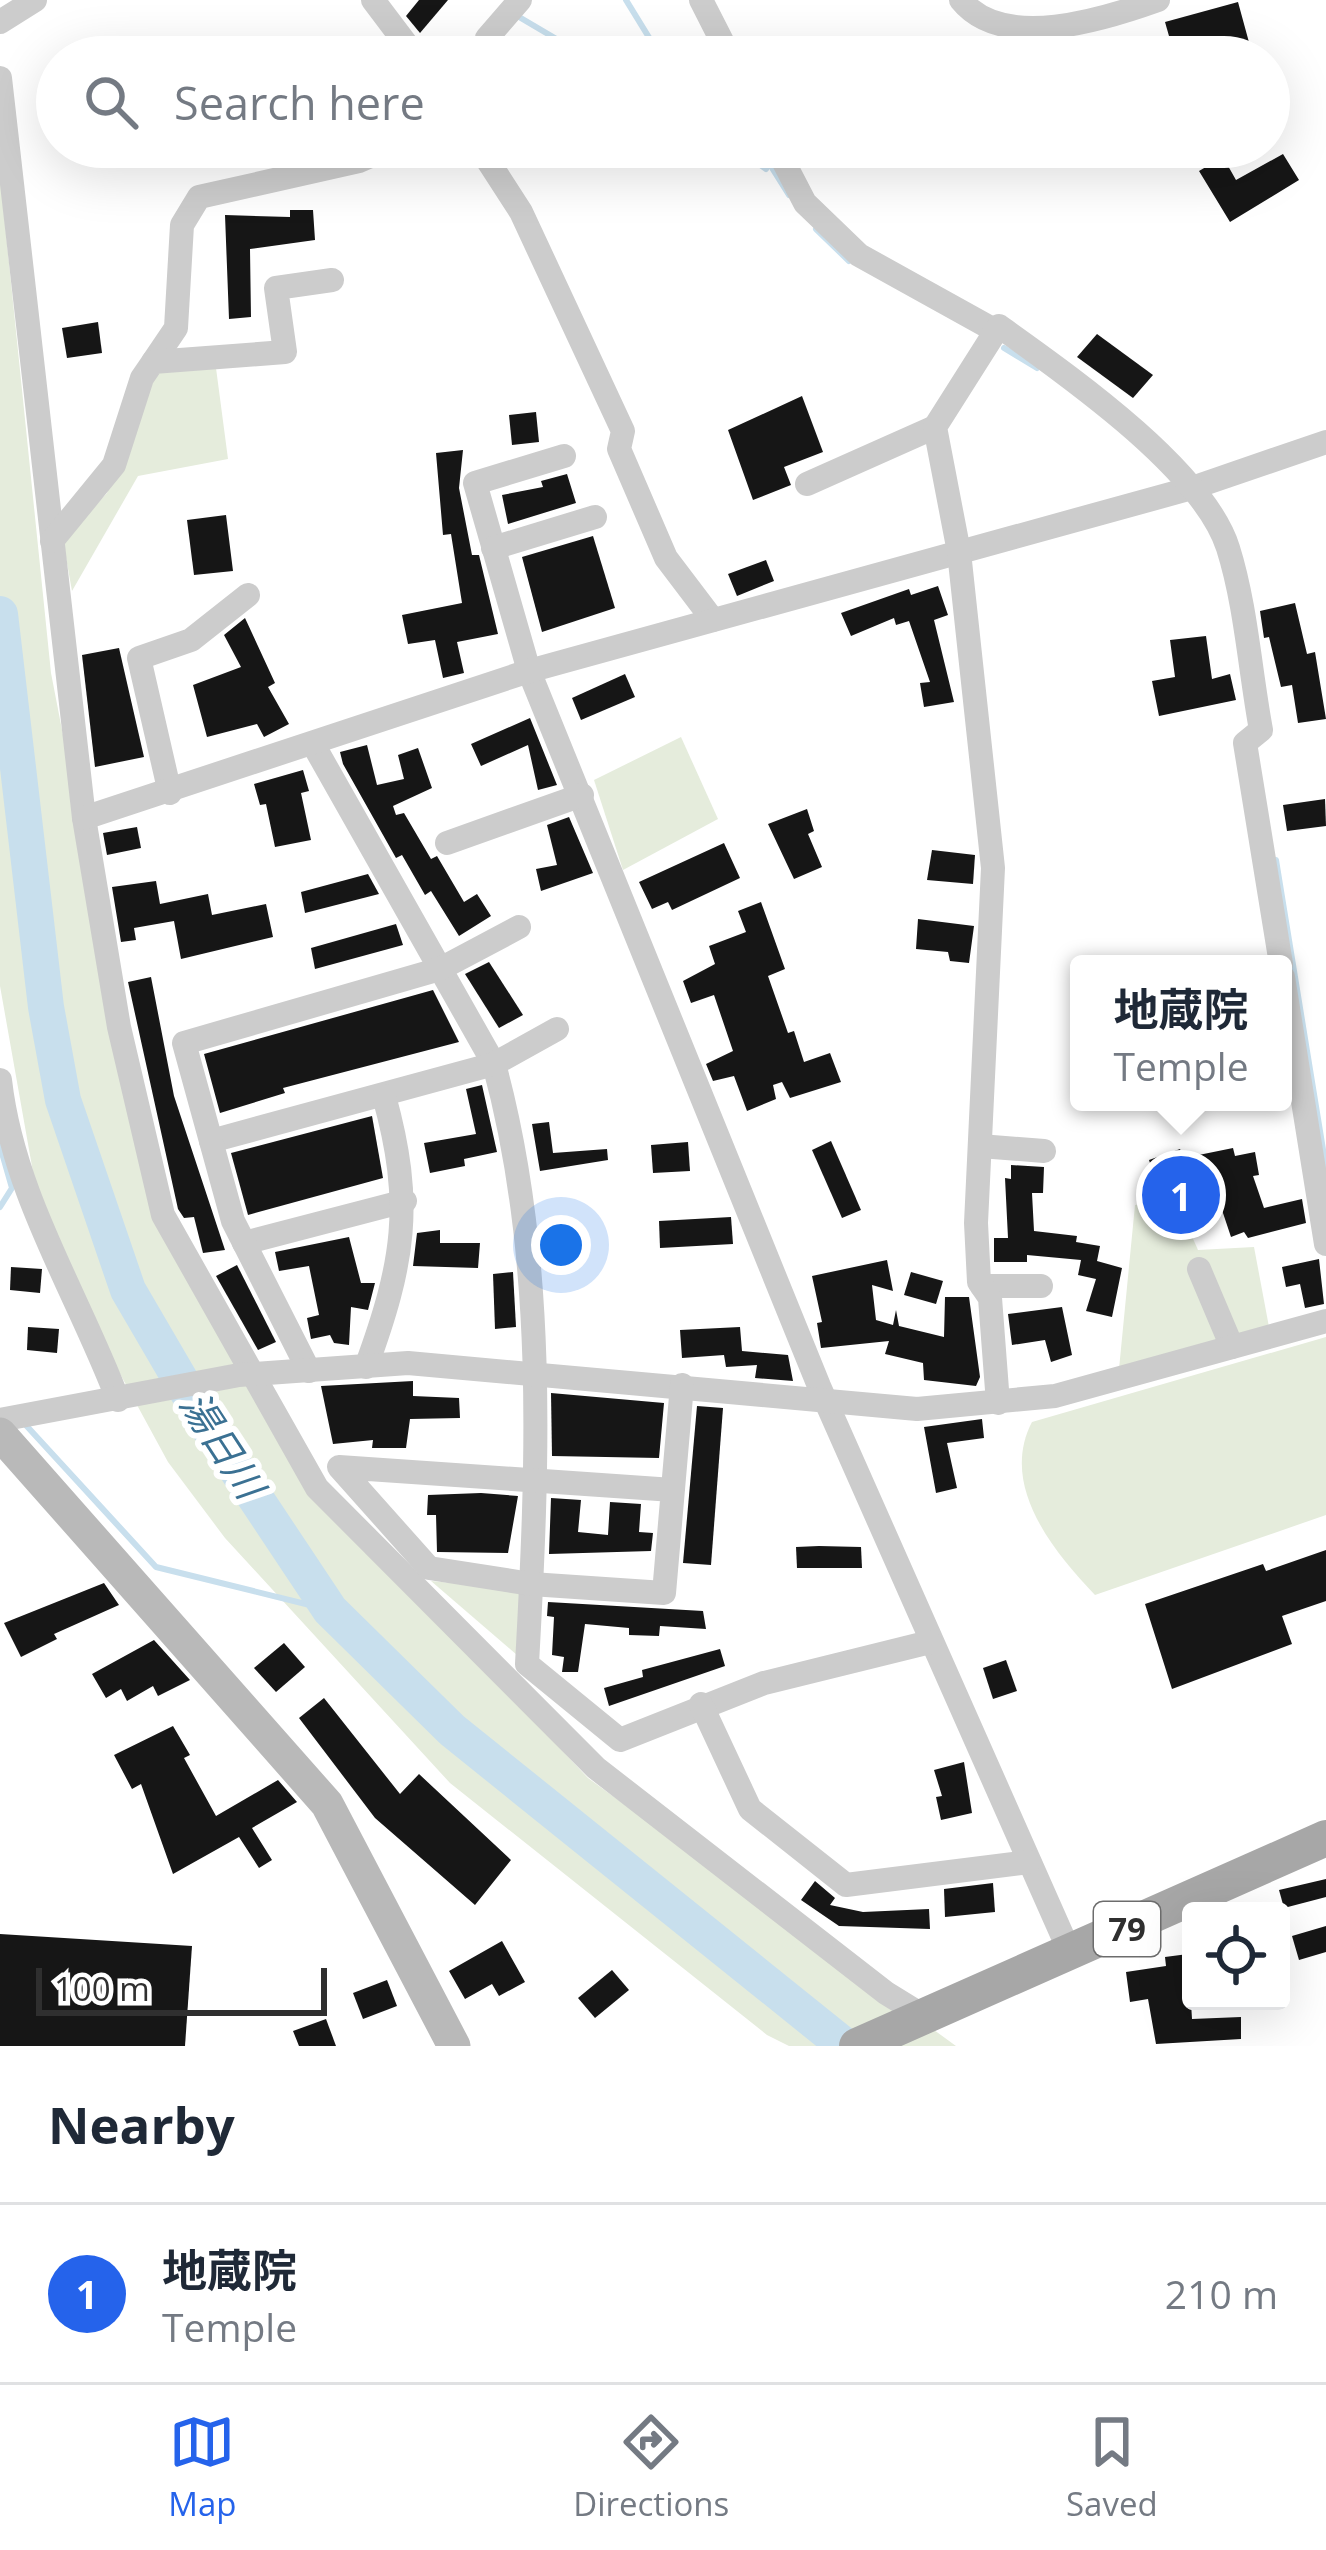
<!DOCTYPE html>
<html lang="en">
<head>
<meta charset="utf-8">
<style>
  body { margin:0; font-family:"Open Sans","Noto Sans JP",sans-serif; background:#f6f6f7; color:#1f2937 }
  .controls { position:absolute; right:36px; bottom:36px; display:grid; overflow:hidden; border-radius:12px; box-shadow:0 12px 48px #0002 }
  .controls button { width:108px; height:108px; display:grid; place-items:center; padding:0; border:0; border-bottom:3px solid #e0e1e3; background:#fff; color:#1f2937; font:60px sans-serif }
  .scale { position:absolute; left:36px; bottom:30px; width:291px; box-sizing:border-box; padding-left:12px; border:6px solid #2f2f2f; border-top:0; font-size:33px; line-height:42px; white-space:nowrap; color:#2f2f2f; -webkit-text-stroke:9px #fff; paint-order:stroke }
  .you { position:absolute; left:561px; top:1245px; width:42px; height:42px; margin:-30px; border:9px solid #fff; border-radius:50%; background:#1a73e8; box-shadow:0 0 0 18px #1a73e833 }
  .badge { display:grid; place-items:center; width:78px; height:78px; border-radius:50%; background:#2563eb; color:#fff; font-size:39px; font-weight:700 }
  .pin { position:absolute; translate:-50% -50%; border:6px solid #fff; box-shadow:0 3px 12px #0006 }
  .popup { position:absolute; left:1070px; top:955px; width:222px; height:156px; box-sizing:border-box; display:grid; place-content:center; border-radius:12px; background:#fff; filter:drop-shadow(0 3px 9px #0005); font-size:39px; white-space:nowrap; color:#747a83 }
  .popup b { font-size:45px; color:#1f2937 }
  .popup::after { content:''; position:absolute; left:50%; top:100%; margin-left:-24px; border:24px solid transparent; border-top-color:#fff }
  .list { margin:0; padding:0; list-style:none }
  h2 { display:flex; justify-content:space-between; align-items:center; height:156px; margin:0; padding:0 48px; font-size:51px }
  h2 small { font-size:39px; font-weight:400; color:#747a83 }
  .list li { display:grid; grid-template-columns:78px 1fr auto; gap:36px; align-items:center; box-sizing:border-box; height:180px; padding:0 48px; border-top:3px solid #e0e1e3 }
  .list b { display:block; font-size:45px; white-space:nowrap }
  .list p { margin:0; font-size:39px; white-space:nowrap; color:#747a83 }
  .list em { font-size:39px; font-style:normal; color:#747a83 }
  .icon { flex:none; width:66px; height:66px; fill:none; stroke:currentColor; stroke-width:2; stroke-linecap:round; stroke-linejoin:round }
  .map { position:relative; flex:none; width:1326px; height:2046px; overflow:hidden }
  .search { position:absolute; background:#fff; box-shadow:0 12px 48px #0002; left:36px; right:36px; top:36px; height:132px; display:flex; align-items:center; gap:30px; box-sizing:border-box; padding:0 42px; border-radius:66px; color:#747a83; font-size:45px }
  .sheet { height:336px; background:#fff }
  nav { display:flex; justify-content:space-around; align-items:center; box-sizing:border-box; height:168px; border-top:3px solid #e0e1e3; background:#fff; font-size:33px; color:#747a83 }
  nav a { display:grid; justify-items:center; gap:6px }
  nav .on { color:#2563eb }
  .map>svg:first-child { display:block }
  .green { fill:#e5ecdc }
  .lines { fill:none; stroke-linecap:round; stroke-linejoin:round }
  .stream { stroke:#c8dfed; stroke-width:6 }
  .river { stroke:#c8dfed; stroke-width:36 }
  .building { fill:#161616 }
  .street { stroke:#ccc; stroke-width:24 }
  .secondary { stroke:#b9b9b9; stroke-width:33 }
  .primary { stroke:#a7a7a7; stroke-width:36 }
  .labels { text-anchor:middle; stroke-width:12; stroke-linejoin:round; paint-order:stroke }
  .shield { fill:#fff; stroke:#6d6d6d; stroke-width:3 }
  .shield-label { font-size:33px; font-weight:bold; fill:#2f2f2f }
  .water-label { font-size:39px; font-style:italic; fill:#3b7193; stroke:#fff }
</style>
</head>
<body>
<div class="map">
<svg width="1326" height="2046" viewBox="0 0 1326 2046">
  <rect width="100%" height="100%" fill="#fff"/>
  <g class="green">
    <path d="M0 175 51 673 115 1004 190 1275 332 1506 588 1778 956 2046H789L767 2035 450 1783 225 1538 168 1462 44 1234 0 986Z"/>
    <path d="M216 368 228 459 138 476 72 591 63 541 107 493 154 369Z"/>
    <path d="M681 737 718 819 623 870 594 780Z"/>
    <path d="M1149 1204 1160 1233 1190 1232 1198 1250 1254 1247 1269 1327 1119 1369 1135 1205Z"/>
    <path d="M1326 1337V1515L1095 1595C1053 1551 999 1485 1032 1422Z"/>
    <path d="M431 1581 525 1590 524 1661Z"/>
  </g>
  <g class="lines">
    <g class="stream">
      <path d="M626 0 661 57"/>
      <path d="M514 14 587 57"/>
      <path d="M735 147 766 169"/>
      <path d="M759 147 789 195"/>
      <path d="M816 229 849 261"/>
      <path d="M1004 348 1037 368"/>
      <path d="M1276 860 1326 1168"/>
      <path d="M0 1146 12 1188 0 1207"/>
      <path d="M23 1422 156 1567 330 1610"/>
    </g>
    <path class="river" d="M0 614 46 1007 63 1100 128 1290 205 1422 330 1610 452 1730 845 2046"/>
  </g>
  <g class="building">
    <path d="M419 0H448L420 33 406 16Z"/>
    <path d="M1238 2 1253 57H1175L1165 22Z"/>
    <path d="M1283 154 1299 180 1230 222 1199 171 1223 157 1236 180Z"/>
    <path d="M290 210H313L315 240 250 249 251 317 229 319 225 215 290 217Z"/>
    <path d="M98 322 102 353 67 358 62 328Z"/>
    <path d="M1097 334 1153 375 1133 398 1077 357Z"/>
    <path d="M802 396 823 452 784 467 791 485 753 500 728 430Z"/>
    <path d="M536 412 539 442 512 445 509 415Z"/>
    <path d="M463 450 459 488 472 555H479L498 634 457 642 464 673 443 678 435 640 408 644 402 615 462 603 451 534 443 535 436 453Z"/>
    <path d="M567 474 576 503 508 524 502 495 543 487 541 481Z"/>
    <path d="M226 515 233 571 194 575 187 520Z"/>
    <path d="M593 536 615 608 542 632 522 557Z"/>
    <path d="M766 560 774 581 737 596 728 574Z"/>
    <path d="M938 586 948 615 934 620 954 702 924 707 920 683 930 682 909 621 896 625 894 618 851 636 841 613 909 589 911 595Z"/>
    <path d="M1295 603 1307 654 1315 652 1326 719 1298 723 1292 685 1281 687 1269 637 1264 638 1260 611Z"/>
    <path d="M245 618 275 683 268 687 289 724 264 737 257 724 207 737 193 685 241 667 224 635Z"/>
    <path d="M1206 636 1212 679 1230 674 1236 700 1159 716 1152 681 1175 677 1170 640Z"/>
    <path d="M119 648 144 757 95 767 82 655Z"/>
    <path d="M625 674 635 697 581 720 572 698Z"/>
    <path d="M530 718 557 785 538 790 528 745 481 766 471 744Z"/>
    <path d="M367 745 377 785 404 779 398 755 418 748 432 788 393 806 396 815 404 813 431 859 437 856 464 902 477 894 491 916 459 936 431 891 425 895 402 855 396 858 343 764 340 752Z"/>
    <path d="M303 770 309 791 301 793 311 840 275 847 266 804 260 805 254 784Z"/>
    <path d="M1325 799 1326 826 1287 831 1283 805Z"/>
    <path d="M807 809 814 831 808 834 822 867 794 879 768 824Z"/>
    <path d="M569 817 593 873 541 891 536 869 557 865 547 825Z"/>
    <path d="M137 827 141 848 107 855 103 833Z"/>
    <path d="M724 843 740 878 672 910 668 902 652 909 639 882Z"/>
    <path d="M932 850 975 855 973 884 927 880Z"/>
    <path d="M368 874 379 894 305 913 301 892Z"/>
    <path d="M156 881 160 904 208 894 212 915 266 904 273 937 181 959 174 921 134 928 136 940 121 942 112 887Z"/>
    <path d="M761 902 785 969 768 976 788 1033 794 1031 804 1062 830 1053 841 1082 790 1098 782 1082 773 1085 776 1099 747 1111 734 1076 713 1081 706 1064 733 1051 714 995 691 1003 683 981 715 964 709 946 746 932 738 911Z"/>
    <path d="M918 919 974 926 969 963 950 961 948 952 916 949Z"/>
    <path d="M396 924 403 945 315 969 311 948Z"/>
    <path d="M489 962 523 1015 499 1028 465 974Z"/>
    <path d="M151 977 174 1096 225 1250 203 1253 194 1217 184 1218 178 1209 128 982Z"/>
    <path d="M433 990 459 1042 283 1088 285 1093 220 1113 204 1054Z"/>
    <path d="M482 1085 497 1152 464 1159 465 1166 430 1173 424 1143 476 1134 466 1089Z"/>
    <path d="M372 1116 383 1178 248 1215 231 1153Z"/>
    <path d="M549 1122 553 1153 607 1149 608 1160 540 1171 532 1124Z"/>
    <path d="M831 1141 861 1210 842 1218 812 1150Z"/>
    <path d="M688 1142 690 1171 653 1173 651 1145Z"/>
    <path d="M1233 1148 1235 1156 1255 1152 1259 1175 1253 1176 1264 1208 1302 1199 1306 1223 1248 1238 1244 1232 1231 1237 1221 1207 1165 1228 1147 1180 1155 1178 1149 1160 1180 1149 1184 1158Z"/>
    <path d="M1011 1165 1044 1167 1043 1193H1032L1034 1231 1077 1236 1076 1242 1100 1246 1097 1261 1122 1268 1112 1317 1086 1311 1096 1279 1078 1275 1081 1260 1027 1255V1262H994V1238H1008L1005 1178 1011 1179Z"/>
    <path d="M731 1217 733 1244 660 1248 659 1221Z"/>
    <path d="M440 1230V1243H480L478 1268 413 1266 417 1233Z"/>
    <path d="M349 1237 361 1283H375L368 1310 351 1307 349 1345 334 1343 330 1335 311 1339 307 1318 319 1315 309 1266 279 1271 275 1252Z"/>
    <path d="M1319 1259 1324 1304 1305 1308 1300 1284 1286 1287 1282 1267Z"/>
    <path d="M887 1260 893 1291 872 1285 876 1320 893 1325 896 1310 899 1326 944 1337 945 1297H969L980 1377 976 1386 924 1380 923 1363 885 1354 889 1341 821 1348 817 1323 822 1322 812 1276Z"/>
    <path d="M237 1265 276 1342 258 1350 216 1276Z"/>
    <path d="M11 1267 42 1269 40 1293 10 1290Z"/>
    <path d="M513 1272 516 1327 495 1329 493 1274Z"/>
    <path d="M911 1272 943 1281 936 1304 904 1295Z"/>
    <path d="M1062 1307 1072 1355 1051 1362 1045 1340 1012 1345 1008 1314Z"/>
    <path d="M28 1327 59 1329 57 1353 27 1350Z"/>
    <path d="M740 1327 742 1351 788 1355 793 1381 755 1378 757 1365 726 1367 724 1355 682 1358 680 1330Z"/>
    <path d="M413 1381V1396L459 1398 460 1418 410 1419 406 1448H372L373 1440 333 1444 321 1386Z"/>
    <path d="M551 1393 664 1403 659 1458 552 1456Z"/>
    <path d="M697 1406 723 1408 711 1565 683 1563Z"/>
    <path d="M982 1419 984 1438 947 1443 957 1488 936 1493 924 1427Z"/>
    <path d="M481 1493 518 1496 508 1553 437 1552 436 1515H427L428 1495Z"/>
    <path d="M551 1498 581 1500 578 1532 608 1535 610 1502 641 1504 639 1532 653 1533 651 1551 549 1554Z"/>
    <path d="M819 1546 861 1547 862 1568H797L796 1547Z"/>
    <path d="M1326 1550V1601L1282 1616 1292 1644 1172 1689 1145 1604 1263 1564 1266 1571Z"/>
    <path d="M104 1583 119 1605 54 1634 57 1639 21 1657 4 1623Z"/>
    <path d="M548 1602 703 1611 706 1629 660 1626 659 1636 629 1635V1628L585 1624 578 1672H562L564 1657 552 1655 554 1617 547 1616Z"/>
    <path d="M154 1640 190 1680 158 1696 153 1686 127 1701 121 1689 106 1698 92 1674Z"/>
    <path d="M284 1643 305 1667 276 1692 254 1668Z"/>
    <path d="M720 1649 725 1666 609 1706 604 1688 643 1677 642 1670Z"/>
    <path d="M1006 1660 1017 1691 993 1699 983 1668Z"/>
    <path d="M324 1698 400 1794 419 1774 511 1860 475 1905 375 1818 299 1718Z"/>
    <path d="M173 1726 190 1755 184 1758 216 1816 278 1780 297 1802 252 1828 272 1860 259 1868 239 1837 173 1874 141 1784 132 1789 114 1755Z"/>
    <path d="M964 1762 972 1813 941 1820 936 1797 942 1796 934 1770Z"/>
    <path d="M1326 1879V1897L1284 1908 1279 1890Z"/>
    <path d="M815 1881 835 1898 830 1905 863 1912 929 1909 930 1929 839 1926 801 1900Z"/>
    <path d="M993 1883 995 1912 945 1917 944 1889Z"/>
    <path d="M1326 1926V1952L1299 1960 1292 1936Z"/>
    <path d="M0 1934 192 1946 185 2046H0Z"/>
    <path d="M502 1941 525 1982 499 1996 492 1984 465 1999 449 1971Z"/>
    <path d="M1188 1954 1192 2019 1241 2017V2039L1156 2044 1148 1999 1130 2002 1126 1972 1166 1966 1165 1957Z"/>
    <path d="M612 1970 629 1990 595 2018 578 1998Z"/>
    <path d="M387 1980 397 2006 363 2019 353 1993Z"/>
    <path d="M326 2019 336 2046H299L293 2031Z"/>
  </g>
  <g class="lines">
    <g class="street">
      <path d="M373 0 416 57"/>
      <path d="M701 0 730 57"/>
      <path d="M961 0C1003 52 1105 19 1158 0"/>
      <path d="M0 22 35 0"/>
      <path d="M495 57 487 38 520 0"/>
      <path d="M0 78 84 818 119 1027 163 1215 317 1488 596 1768 886 1993 925 2017"/>
      <path d="M479 147 521 212 623 431 619 449 666 558 713 620"/>
      <path d="M776 147 805 203 859 255 996 331"/>
      <path d="M153 362 176 328 182 225 199 197 359 161 391 147"/>
      <path d="M564 456 475 483 529 671 819 1386 1071 1955"/>
      <path d="M807 484 935 427"/>
      <path d="M52 541 114 465 142 378 153 362 285 352 276 288 332 280"/>
      <path d="M493 548 595 517"/>
      <path d="M313 744 494 1064C547 1258 538 1465 527 1664L620 1740 764 1683 930 1642"/>
      <path d="M170 793 139 658 191 640 248 595"/>
      <path d="M84 818 529 671 1192 488 1326 442"/>
      <path d="M447 843 582 795"/>
      <path d="M1283 977 1326 1244"/>
      <path d="M0 1080C13 1195 78 1294 118 1400"/>
      <path d="M211 1141 494 1064 557 1029"/>
      <path d="M980 1146 1044 1151"/>
      <path d="M244 1243 405 1201"/>
      <path d="M1199 1269 1232 1347"/>
      <path d="M982 1286H1041"/>
      <path d="M366 1367C404 1263 414 1204 384 1096"/>
      <path d="M309 1371 233 1221 184 1043 440 969 519 927"/>
      <path d="M998 1403 990 1298 979 1282 976 1223 993 868 959 552 935 427 999 326C1066 374 1203 469 1228 548 1246 605 1250 671 1261 730L1245 743 1281 964"/>
      <path d="M0 1420 239 1375 408 1363 917 1409 1055 1396 1326 1321"/>
      <path d="M673 1490 339 1467 429 1568 531 1584 664 1593 682 1385"/>
      <path d="M701 1704 750 1809 846 1885 1029 1862"/>
    </g>
    <path class="secondary" d="M0 1434 327 1804 454 2046"/>
    <path class="primary" d="M857 2046 1326 1838"/>
  </g>
  <g class="labels">
    <rect class="shield" x="1094" y="1902" width="66" height="54" rx="9"/>
    <g class="shield-label">
      <text x="1127" y="1941">79</text>
    </g>
    <g class="water-label">
      <text transform="translate(222 1445) rotate(57)" y="14">湯日川</text>
    </g>
  </g>
</svg>
<div class="controls">
<button><svg class="icon" aria-label="locate" viewBox="0 0 24 24"><circle cx="12" cy="12" r="6"/><path d="M12 2v4M12 18v4M2 12h4M18 12h4"/></svg></button>
</div>
<div class="scale">100 m</div>
<div class="you"></div>
<div class="pin badge" style="left:1181px;top:1195px">1</div>
<div class="popup"><b>地蔵院</b>Temple</div>
<div class="search"><svg class="icon" aria-label="search" viewBox="0 0 24 24"><circle cx="10" cy="10" r="6"/><path d="M15 15l6 6"/></svg>Search here</div>
</div>
<section class="sheet">
<h2>Nearby<small></small></h2>
<ul class="list">
<li><span class="badge">1</span><div><b>地蔵院</b><p>Temple</p></div><em>210 m</em></li>
</ul>
</section>
<nav>
<a class="on"><svg class="icon" aria-label="map" viewBox="0 0 24 24"><path d="M3 6l6-2 6 2 6-2v14l-6 2-6-2-6 2zM9 4v14M15 6v14"/></svg>Map</a>
<a><svg class="icon" aria-label="directions" viewBox="0 0 24 24"><path d="M12 3l9 9-9 9-9-9zM9 14v-3h6M13 9l2 2-2 2"/></svg>Directions</a>
<a><svg class="icon" aria-label="saved" viewBox="0 0 24 24"><path d="M7 4h10v16l-5-4-5 4z"/></svg>Saved</a>
</nav>
</body>
</html>
